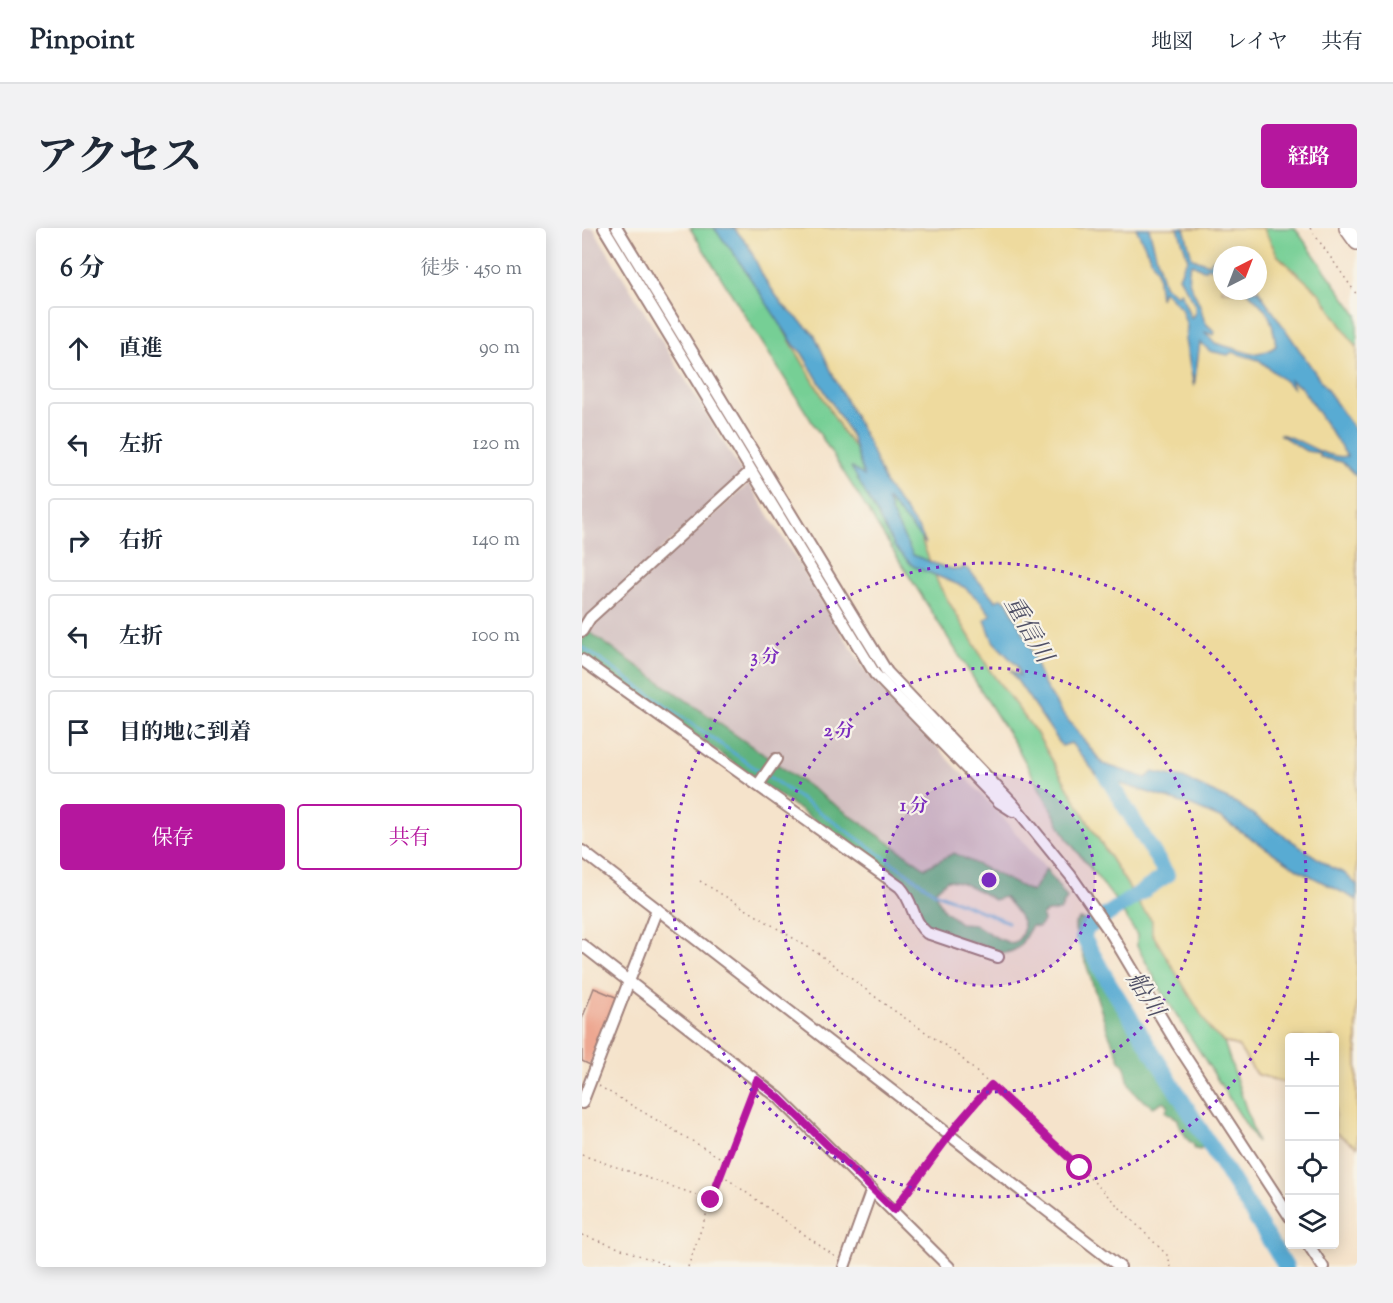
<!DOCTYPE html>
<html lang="ja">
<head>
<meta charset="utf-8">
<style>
  body { margin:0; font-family:"Sorts Mill Goudy","Noto Serif JP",serif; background:#f2f2f3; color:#1f2937 }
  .controls { position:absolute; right:18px; bottom:18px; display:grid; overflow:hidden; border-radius:6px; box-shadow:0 3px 15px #0003 }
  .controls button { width:54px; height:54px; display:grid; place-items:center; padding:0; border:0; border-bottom:2px solid #e0e1e3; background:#fff; color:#1f2937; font:30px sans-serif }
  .compass { position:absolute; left:631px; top:18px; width:54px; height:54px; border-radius:50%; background:#fff; box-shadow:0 3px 15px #0003; rotate:42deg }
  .stop { position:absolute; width:18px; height:18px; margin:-14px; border:4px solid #b5179e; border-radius:50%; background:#fff }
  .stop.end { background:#b5179e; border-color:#fff; box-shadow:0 2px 6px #0008 }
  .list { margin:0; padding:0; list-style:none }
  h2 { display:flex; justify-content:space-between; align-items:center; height:78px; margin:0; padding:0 24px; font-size:26px }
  h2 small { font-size:20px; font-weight:400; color:#747a83 }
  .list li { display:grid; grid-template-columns:39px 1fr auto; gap:18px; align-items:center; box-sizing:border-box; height:84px; margin:0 12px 12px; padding:0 12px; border:2px solid #e0e1e3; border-radius:6px }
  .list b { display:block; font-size:22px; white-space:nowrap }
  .list em { font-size:20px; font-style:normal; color:#747a83 }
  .actions { display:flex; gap:12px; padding:18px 24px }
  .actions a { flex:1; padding:14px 0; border:2px solid #b5179e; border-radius:6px; text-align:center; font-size:21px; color:#b5179e }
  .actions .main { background:#b5179e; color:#fff }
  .icon { flex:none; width:33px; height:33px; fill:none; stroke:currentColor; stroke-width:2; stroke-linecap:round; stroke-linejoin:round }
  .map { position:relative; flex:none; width:775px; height:1039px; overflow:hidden; border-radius:6px }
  header { display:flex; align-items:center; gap:36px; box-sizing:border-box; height:84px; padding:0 30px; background:#fff; border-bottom:2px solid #e0e1e3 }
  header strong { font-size:28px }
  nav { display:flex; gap:33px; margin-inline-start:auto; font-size:21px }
  .intro { display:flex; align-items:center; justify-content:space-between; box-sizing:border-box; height:144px; padding:0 36px }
  h1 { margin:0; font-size:42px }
  .button { padding:15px 27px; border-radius:6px; background:#b5179e; color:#fff; font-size:21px; font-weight:700 }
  main { display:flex; gap:36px; padding:0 36px }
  aside { flex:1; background:#fff; border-radius:6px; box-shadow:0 3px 15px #0003 }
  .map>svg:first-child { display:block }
  .industrial { fill:#d2bfc0 }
  .green { fill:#76cf95; stroke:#607760; stroke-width:1.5 }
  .forest { fill:#60b27e; stroke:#556854; stroke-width:1.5; fill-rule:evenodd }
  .sand { fill:#eeda9e; stroke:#9c7c64; stroke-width:1.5; fill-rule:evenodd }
  .water { fill:#58abd3; stroke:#51657f; stroke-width:1.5 }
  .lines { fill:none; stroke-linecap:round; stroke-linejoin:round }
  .stream { stroke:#58abd3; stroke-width:3 }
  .river { stroke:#58abd3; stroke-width:16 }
  .building { fill:#eda791 }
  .street-casing { stroke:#a0817b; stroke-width:14 }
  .secondary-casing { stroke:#a0817b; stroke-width:18 }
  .path { stroke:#a0817b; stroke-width:1.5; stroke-dasharray:1.5 4.5; stroke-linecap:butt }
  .street { stroke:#fff; stroke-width:10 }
  .secondary { stroke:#fff; stroke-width:15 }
  .route { stroke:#b5179e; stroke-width:8 }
  .ring { fill:none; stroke:#7b2cbf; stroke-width:3; stroke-dasharray:3 6 }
  .labels { text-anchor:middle; stroke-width:4.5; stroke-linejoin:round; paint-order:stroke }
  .water-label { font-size:24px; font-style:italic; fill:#4f5066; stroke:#f7f3e8 }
  .centre { fill:#7b2cbf; stroke:#f7f3e8; stroke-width:3 }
  .ring-label { font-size:18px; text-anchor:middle; font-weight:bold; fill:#7b2cbf; stroke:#f7f3e8; stroke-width:4.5; stroke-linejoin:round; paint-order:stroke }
</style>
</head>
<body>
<header>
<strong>Pinpoint</strong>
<nav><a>地図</a><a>レイヤ</a><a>共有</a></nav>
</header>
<div class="intro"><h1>アクセス</h1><a class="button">経路</a></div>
<main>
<aside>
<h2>6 分<small>徒歩 · 450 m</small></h2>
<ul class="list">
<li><svg class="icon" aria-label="ahead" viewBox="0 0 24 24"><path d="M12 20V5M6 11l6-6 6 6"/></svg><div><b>直進</b></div><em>90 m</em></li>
<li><svg class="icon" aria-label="left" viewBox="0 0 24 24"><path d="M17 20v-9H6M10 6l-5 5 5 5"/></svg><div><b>左折</b></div><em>120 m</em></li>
<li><svg class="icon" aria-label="right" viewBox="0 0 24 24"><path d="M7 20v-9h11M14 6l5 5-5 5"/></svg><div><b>右折</b></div><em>140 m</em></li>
<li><svg class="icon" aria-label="left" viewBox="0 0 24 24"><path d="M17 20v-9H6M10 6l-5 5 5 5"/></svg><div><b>左折</b></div><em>100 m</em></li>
<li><svg class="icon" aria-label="arrive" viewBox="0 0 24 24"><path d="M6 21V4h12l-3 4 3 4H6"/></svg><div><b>目的地に到着</b></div></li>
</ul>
<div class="actions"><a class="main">保存</a><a>共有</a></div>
</aside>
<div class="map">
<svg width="775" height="1039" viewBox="0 0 775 1039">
  <rect width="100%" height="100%" fill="#f7f3e8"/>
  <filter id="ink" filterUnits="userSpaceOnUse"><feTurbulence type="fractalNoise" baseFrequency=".0167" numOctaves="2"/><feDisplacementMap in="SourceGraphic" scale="12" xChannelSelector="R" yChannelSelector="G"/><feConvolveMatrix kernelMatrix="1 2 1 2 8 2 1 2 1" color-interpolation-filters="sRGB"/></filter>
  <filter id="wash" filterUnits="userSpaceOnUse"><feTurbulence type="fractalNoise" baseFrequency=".008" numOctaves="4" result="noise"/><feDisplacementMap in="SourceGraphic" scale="24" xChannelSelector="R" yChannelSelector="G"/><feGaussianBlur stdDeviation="1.35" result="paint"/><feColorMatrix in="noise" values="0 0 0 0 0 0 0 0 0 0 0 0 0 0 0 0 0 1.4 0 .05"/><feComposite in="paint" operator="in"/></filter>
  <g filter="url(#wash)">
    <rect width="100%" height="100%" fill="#f5e3cb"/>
    <g class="industrial">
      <path d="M0 0H11L161 246 0 396Z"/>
      <path d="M167 255 282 441 416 584 464 641 450 664 372 625 343 640 7 404 18 389Z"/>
    </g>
    <g class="green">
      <path d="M108 0H152L203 104 261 204 335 300 357 357 367 374 409 444 454 504 509 599 562 683 570 692 629 803 642 814 675 914 582 767 555 718V707L531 669 486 612 436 521Z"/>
      <path d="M681 0H713L775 87V121L739 67 696 28Z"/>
    </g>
    <g class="forest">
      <path d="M7 404 343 640 372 625 450 664 464 641 485 670 478 683 465 684 460 687 461 693 457 699 450 698C439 712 441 723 421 725L346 699 342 695 327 662 319 654 0 427V413ZM365 652C380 652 399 664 412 672L422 669C434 682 453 701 431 716L415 710 392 696 378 695 362 682 352 664Z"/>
      <path d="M497 691 503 692 504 696 499 708 501 715 621 913V918L618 922 613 921 611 916 606 912 597 897 596 891 584 884 586 877 582 873 571 879 553 866 547 856 543 839 538 832 526 804 493 702V695Z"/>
    </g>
    <path class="sand" d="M152 0H681L696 28 739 67 775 121V919L753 904 752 810H708L707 856 674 846 656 818 642 814 629 803 570 705V692L562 683 509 599 454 504 409 444 367 374 357 357 335 300 261 204 203 104ZM640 27H676V63H640Z"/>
    <g class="water">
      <path d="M132 0H152L166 17 182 50 200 76 232 106 252 149 286 214 304 257 338 303 344 316 305 271 310 286 331 327C348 333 360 341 379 342L381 339 387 342 414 373 420 370 425 374 446 414 461 455 478 482 521 536 564 550 571 544 601 550 654 575 750 640 762 645 775 657V672L717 642 640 591 610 578 533 554 519 552 489 515 480 518 428 442 438 448 435 438 411 413 403 392 409 387 399 374 382 359 331 338 313 319 269 239 282 248 270 209 220 125 212 117 153 27Z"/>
      <path d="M554 0H567L582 57 595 67 598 63 609 90 613 85V76L597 49 602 37 606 31 596 0H602L610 30 627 36 631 31 637 29 640 31V44L626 39 621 42 609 35C602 52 611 61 617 75 623 89 618 93 633 103L632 107 623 104 633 115 670 126 686 123 694 118C690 87 687 84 665 63L676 62 775 205V249L760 234 738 229 737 225 724 223 697 206C720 210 744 233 765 228L719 159 708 152 711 160 677 132 650 124 646 127 628 123 618 114 612 159 603 112 605 99 599 80 581 62 578 71 575 43Z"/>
    </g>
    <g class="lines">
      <g class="stream">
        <path d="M0 419 180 545"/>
        <path d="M186 548 352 664 426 694"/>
      </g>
      <path class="river" d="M523 546 585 647 505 700 501 709 527 755 704 1039"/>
    </g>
    <g id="blocks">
      <path class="building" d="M12 760 36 770 8 837 0 833V791Z"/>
    </g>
  </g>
  <g filter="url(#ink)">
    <use href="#blocks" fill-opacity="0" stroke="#a0817b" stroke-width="1.5"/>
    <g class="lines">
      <g class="street-casing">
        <g id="street">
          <path d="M22 0 293 446 417 574 431 583"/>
          <path d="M35 0 305 444 430 575 489 648 530 707 595 816 708 989"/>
          <path d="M0 403 8 390 169 243"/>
          <path d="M0 432 318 659C332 674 330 693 345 705L416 729"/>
          <path d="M176 557 194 531"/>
          <path d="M0 623 538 1039"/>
          <path d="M0 717 197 870 367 1039"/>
          <path d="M0 875 75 681"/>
          <path d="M726 1016 741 1039"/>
          <path d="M262 1039 290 961"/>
        </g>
      </g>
      <g class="secondary-casing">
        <path id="secondary" d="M765 0 775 14"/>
      </g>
      <g class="path">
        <path d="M728 0 775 67"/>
        <path d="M118 653 237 726 304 777 374 825 498 940 586 1028 589 1039"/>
        <path d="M17 858 144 933"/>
        <path d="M171 862 140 947 255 1030"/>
        <path d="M373 899 409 857"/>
        <path d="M0 927 129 972 140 948"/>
        <path d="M317 974 361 915"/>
        <path d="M0 1007 90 1039"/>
        <path d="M106 1039 129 973"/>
      </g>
      <use href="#street" class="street"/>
      <use href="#secondary" class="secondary"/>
    </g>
  </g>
  <g class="lines" filter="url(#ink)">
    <path class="route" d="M129 972 175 852 197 870 312 982 378 893 409 857 498 940"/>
  </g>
  <circle cx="407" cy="652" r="106" fill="#7b2cbf" fill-opacity=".12"/>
  <g class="ring">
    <circle cx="407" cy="652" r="106"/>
    <circle cx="407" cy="652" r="212"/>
    <circle cx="407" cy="652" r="317"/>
  </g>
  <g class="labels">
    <g class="water-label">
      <text transform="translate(447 401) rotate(60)" y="8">重信川</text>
      <text transform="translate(564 766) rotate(58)" y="8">船川</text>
    </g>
  </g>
  <circle cx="407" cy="652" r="9" class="centre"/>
  <g class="ring-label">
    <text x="183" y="434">3 分</text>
    <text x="257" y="508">2 分</text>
    <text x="332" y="583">1 分</text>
  </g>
</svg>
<div class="controls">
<button>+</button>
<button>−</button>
<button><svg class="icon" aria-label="locate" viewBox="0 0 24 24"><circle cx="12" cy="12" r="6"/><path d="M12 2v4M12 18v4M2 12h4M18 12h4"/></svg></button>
<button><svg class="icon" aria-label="layers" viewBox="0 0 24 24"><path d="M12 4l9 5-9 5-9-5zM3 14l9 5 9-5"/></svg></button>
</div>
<svg class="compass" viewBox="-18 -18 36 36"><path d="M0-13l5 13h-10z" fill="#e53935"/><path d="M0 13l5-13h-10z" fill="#747a83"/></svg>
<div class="stop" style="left:498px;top:940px"></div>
<div class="stop end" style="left:129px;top:972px"></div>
</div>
</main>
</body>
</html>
